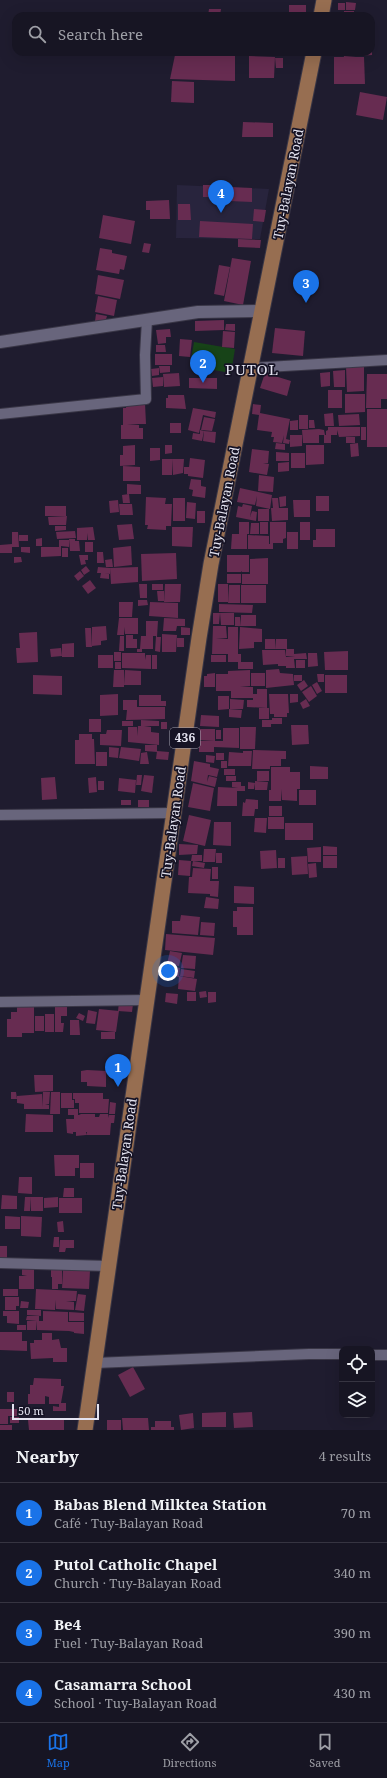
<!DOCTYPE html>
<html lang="en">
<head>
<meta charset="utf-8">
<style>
  body { margin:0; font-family:"Noto Serif",serif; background:#242230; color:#f1f3f6 }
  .controls { position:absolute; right:12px; bottom:12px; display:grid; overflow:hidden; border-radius:8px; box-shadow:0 4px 16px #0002 }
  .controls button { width:36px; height:36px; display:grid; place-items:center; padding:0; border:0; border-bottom:1px solid #363441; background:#171523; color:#f1f3f6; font:20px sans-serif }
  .scale { position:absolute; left:12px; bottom:10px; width:87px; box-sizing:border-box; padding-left:4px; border:2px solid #e3e2ef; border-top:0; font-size:11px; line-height:14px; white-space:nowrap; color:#e3e2ef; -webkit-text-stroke:3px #161325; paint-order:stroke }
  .you { position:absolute; left:168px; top:971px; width:14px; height:14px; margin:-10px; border:3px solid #fff; border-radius:50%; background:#1a73e8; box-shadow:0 0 0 6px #1a73e833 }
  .badge { display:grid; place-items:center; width:26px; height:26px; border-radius:50%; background:#1a73e8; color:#fff; font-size:13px; font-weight:700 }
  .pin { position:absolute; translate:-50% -33px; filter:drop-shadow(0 1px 2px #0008) }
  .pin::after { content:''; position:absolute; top:21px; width:14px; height:12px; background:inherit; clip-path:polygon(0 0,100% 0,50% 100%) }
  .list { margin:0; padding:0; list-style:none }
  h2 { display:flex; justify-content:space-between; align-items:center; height:52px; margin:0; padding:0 16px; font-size:17px }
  h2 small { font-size:13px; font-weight:400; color:#9e9fa6 }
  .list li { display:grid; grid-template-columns:26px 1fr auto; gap:12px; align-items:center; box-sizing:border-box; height:60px; padding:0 16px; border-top:1px solid #363441 }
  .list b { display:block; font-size:15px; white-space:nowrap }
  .list p { margin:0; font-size:13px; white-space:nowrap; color:#9e9fa6 }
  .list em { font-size:13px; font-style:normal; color:#9e9fa6 }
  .icon { flex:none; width:22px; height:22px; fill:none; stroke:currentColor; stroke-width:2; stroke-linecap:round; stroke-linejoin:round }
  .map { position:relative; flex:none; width:387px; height:1430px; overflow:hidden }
  .search { position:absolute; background:#171523; box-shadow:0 4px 16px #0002; left:12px; right:12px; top:12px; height:44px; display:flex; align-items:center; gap:10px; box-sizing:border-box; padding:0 14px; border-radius:12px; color:#9e9fa6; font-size:15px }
  .sheet { height:292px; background:#171523 }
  nav { display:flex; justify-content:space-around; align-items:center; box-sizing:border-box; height:56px; border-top:1px solid #363441; background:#171523; font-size:11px; color:#9e9fa6 }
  nav a { display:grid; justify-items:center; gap:2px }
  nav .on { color:#1a73e8 }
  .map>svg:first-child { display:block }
  .built { fill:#28243d }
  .green { fill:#174318 }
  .building { fill:#672c51 }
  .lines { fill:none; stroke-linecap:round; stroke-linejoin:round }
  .minor-casing { stroke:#393646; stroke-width:12 }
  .tertiary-casing { stroke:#393646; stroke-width:14 }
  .primary-casing { stroke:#393646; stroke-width:17 }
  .minor { stroke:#68657c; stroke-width:10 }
  .tertiary { stroke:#68657c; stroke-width:12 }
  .primary { stroke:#976e51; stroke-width:15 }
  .labels { text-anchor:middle; stroke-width:3.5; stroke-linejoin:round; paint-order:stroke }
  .shield { fill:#161325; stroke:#a6a4b2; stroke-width:1 }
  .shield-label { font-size:12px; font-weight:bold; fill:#e3e2ef }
  .street-label { font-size:13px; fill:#e3e2ef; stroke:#161325 }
  .quarter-label { font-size:15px; letter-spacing:1px; fill:#e3e2ef; stroke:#161325 }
</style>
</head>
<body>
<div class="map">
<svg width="387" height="1430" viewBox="0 0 387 1430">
  <rect width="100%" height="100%" fill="#1f1c2f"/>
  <path class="built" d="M177 185 269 189 260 239 176 238Z"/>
  <path class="green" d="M194 342 235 349 231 373 190 366Z"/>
  <g class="building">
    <path d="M346 2 356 3 355 10H346Z"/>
    <rect x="338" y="3" width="7" height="7"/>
    <rect x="289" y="5" width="17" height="11"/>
    <path d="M209 9H221L220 16H208Z"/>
    <rect x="344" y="11" width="10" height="5"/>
    <path d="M343 52H356V56L344 57Z"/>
    <path d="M358 52H372V55L358 56Z"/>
    <path d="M175 55 235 56V81L170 79Z"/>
    <path d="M249 56 275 57 274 78H249Z"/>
    <path d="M334 57H364L365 84H334Z"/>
    <path d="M275 58H283V68H276Z"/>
    <path d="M172 81 194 82V103L171 102Z"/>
    <path d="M360 92 387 97 383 120 356 115Z"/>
    <path d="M243 122 273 123V137H242Z"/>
    <rect x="203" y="185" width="14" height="12"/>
    <path d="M230 187 252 188V202L229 201Z"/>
    <path d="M169 200 170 219H150V210H146V201Z"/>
    <path d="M178 204H190L191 220H178Z"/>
    <path d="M254 209 266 210 264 222 253 221Z"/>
    <path d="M103 215 135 221 131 244 99 238Z"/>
    <path d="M200 221 253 224 252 239 199 237Z"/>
    <path d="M238 239 261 240 260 248 238 247Z"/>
    <path d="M144 243 151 244 149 253 142 252Z"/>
    <path d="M100 248 112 250V253L127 256 124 270 120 269 119 274 96 270Z"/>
    <path d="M232 258 251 261 243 305 224 301Z"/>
    <path d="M219 265 230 267 224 296 214 294Z"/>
    <path d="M98 275 124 280 120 299 95 294Z"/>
    <path d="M98 296 117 300 114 316 95 312Z"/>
    <path d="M96 314 107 316 105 323 95 321Z"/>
    <path d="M224 320V330L195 331V321Z"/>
    <path d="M226 324H235V331L225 330Z"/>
    <path d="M275 328 305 331 303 356 272 353Z"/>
    <path d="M170 329 171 337H166V343L158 344 156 330Z"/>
    <path d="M223 331 235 332 234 348 222 347Z"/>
    <path d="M180 339 192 340 190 357 179 356Z"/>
    <path d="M156 345H165L166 352H156Z"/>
    <rect x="155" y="354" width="17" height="11"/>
    <path d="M159 366H170V372L160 373Z"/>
    <path d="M346 367H364V391L347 392Z"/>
    <path d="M159 368V375L152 376 151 369Z"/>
    <path d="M345 370V387H334L333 371Z"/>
    <path d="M330 372V386L321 387 320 373Z"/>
    <path d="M179 373 180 386 164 387 163 374Z"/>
    <path d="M265 373 291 381 287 396 260 388Z"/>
    <path d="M367 374H387V399H381V408H366Z"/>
    <path d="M163 377V386L153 387 152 378Z"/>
    <path d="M189 378H217V389L189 388Z"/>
    <rect x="328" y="390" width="14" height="18"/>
    <path d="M345 394H365V412L345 413Z"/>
    <path d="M168 395H184L186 409 166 408V398H168Z"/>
    <path d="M126 403H145L146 424H127L139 425V428H143V439H121V425H123V408H126Z"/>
    <path d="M253 404 261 405 260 413 290 419 286 439 290 440 289 444 283 443 284 435 282 443 273 442 274 437H271L272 432 257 430 259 415 252 414Z"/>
    <path d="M193 408 216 412 215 418 203 415 199 433 188 430Z"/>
    <rect x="367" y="409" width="20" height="38"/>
    <path d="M333 413 334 426H325L324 414Z"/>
    <path d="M359 414 360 425 339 426 338 415Z"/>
    <rect x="299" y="415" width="9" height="14"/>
    <path d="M204 417 215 419 212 431 201 430Z"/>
    <path d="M298 420V430H290V421Z"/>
    <path d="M309 420H314L315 428H309Z"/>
    <rect x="170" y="423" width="11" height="10"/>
    <path d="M328 427H360V436L339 437 337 430V435H331V443H324V435H326V431L328 430Z"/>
    <rect x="361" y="427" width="5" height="13"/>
    <path d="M319 429 324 430 325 435H319V443H303L302 430Z"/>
    <path d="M200 430 204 431 202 441 192 439 193 433 200 434Z"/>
    <path d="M204 431 216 432 215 443 203 441Z"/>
    <path d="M290 435H302V446L290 447Z"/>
    <rect x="346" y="437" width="9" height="6"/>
    <path d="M276 443 285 444V450L275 449Z"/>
    <path d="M358 443 359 456 351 457 350 444Z"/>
    <path d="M135 445V465L120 466V455H123V446Z"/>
    <path d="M165 445H172V453L165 454Z"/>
    <path d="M306 445H324V464L306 465Z"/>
    <path d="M150 448H160V460L150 461Z"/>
    <path d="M252 449 269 451 268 463H263L269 464 267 475 249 472Z"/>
    <path d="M276 452 289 453V461H276Z"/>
    <rect x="291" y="453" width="14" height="15"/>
    <path d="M190 458 205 460 203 478 188 476V474H184V467H189Z"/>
    <rect x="162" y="459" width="10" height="16"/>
    <path d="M172 459H184L183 473 173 475Z"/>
    <path d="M289 462V471L278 472V463Z"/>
    <path d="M123 466 140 467V481H123Z"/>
    <path d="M259 475 274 477 273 492 258 491Z"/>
    <path d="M191 479 201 480V486L206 487 205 498 192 496 193 490 189 489Z"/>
    <path d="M127 484 141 485V494H127Z"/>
    <path d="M240 488 272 495 270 509 256 506 257 496 255 505 237 502Z"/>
    <path d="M129 494 130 503H123L122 495Z"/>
    <path d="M286 496V506L280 507 279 497Z"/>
    <rect x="316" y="496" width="13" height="15"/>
    <path d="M146 497 166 498 165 504H172L171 526H166V530L147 529 148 525H145Z"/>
    <rect x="173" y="498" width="12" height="23"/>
    <path d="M272 498H278L279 508H273Z"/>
    <path d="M118 500 119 512 110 513 109 501Z"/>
    <path d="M293 500H310V517H294Z"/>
    <path d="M187 502 196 503 195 519 186 518Z"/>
    <path d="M119 504H132L133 515H120Z"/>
    <path d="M243 504 252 506 250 517 252 511 257 512 256 521 236 517 238 506 242 507Z"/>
    <rect x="45" y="506" width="21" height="10"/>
    <path d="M271 508H288V520L272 521Z"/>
    <rect x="258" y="509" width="11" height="12"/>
    <rect x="197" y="511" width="8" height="12"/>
    <path d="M67 516 66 525H49L48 517Z"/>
    <rect x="239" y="522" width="10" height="12"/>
    <rect x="260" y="522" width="8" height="12"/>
    <path d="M270 522H286V538L283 539V543H273V549H248V535L269 536V544H270Z"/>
    <rect x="300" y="522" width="10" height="18"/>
    <path d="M251 523H259V534H250Z"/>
    <path d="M132 524 134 539 119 540 117 525Z"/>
    <path d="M55 526H66V530L55 531Z"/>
    <path d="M93 527 95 540H88L87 533V540H77V528Z"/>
    <path d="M172 527H193L192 547 172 546Z"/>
    <path d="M316 529H335V547H313V540H316Z"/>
    <path d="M75 531 76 538 57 539 56 532Z"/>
    <path d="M12 532H18L19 547H12V553H0V545L12 544Z"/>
    <rect x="287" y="532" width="11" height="17"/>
    <path d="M232 534H247V549H231Z"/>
    <rect x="19" y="535" width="9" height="6"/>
    <path d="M42 538V546H36V539Z"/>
    <path d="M69 539H75V541H79L80 551H70Z"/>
    <path d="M59 540H69V547L61 546V556L41 557V547H59Z"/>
    <rect x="85" y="542" width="8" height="10"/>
    <path d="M131 546 132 565 114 567 113 548Z"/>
    <path d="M21 547H30V553L21 552Z"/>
    <rect x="62" y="548" width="6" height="9"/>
    <path d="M97 552H103L104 563H97Z"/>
    <path d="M176 553 177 579 142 581 141 554Z"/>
    <path d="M79 555H88V560H85L86 564 81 565Z"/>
    <path d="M227 555H249V572H242L241 571V572H227Z"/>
    <path d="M14 557H21L22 562 14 563Z"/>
    <path d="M268 558V584H242V574H250V559Z"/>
    <path d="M112 559 113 567H110V564V567H106L105 560Z"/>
    <path d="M86 566 90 571 84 575 81 570Z"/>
    <path d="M98 567 110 568V574L105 573 109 574V579L100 578 101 573H97Z"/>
    <path d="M138 567V582L111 584 110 568Z"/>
    <path d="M80 571 84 576 78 581 74 576Z"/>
    <rect x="227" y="574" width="14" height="9"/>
    <path d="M90 580 96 588 88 594 82 586Z"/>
    <path d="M139 584H147V598H140Z"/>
    <rect x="152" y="584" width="11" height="6"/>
    <path d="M165 584H181L180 602H164Z"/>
    <rect x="218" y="584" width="10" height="18"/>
    <path d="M229 585H240V603H228Z"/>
    <rect x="241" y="585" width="25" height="18"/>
    <path d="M157 591H164V601H158Z"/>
    <path d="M138 600H147L148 605 138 606Z"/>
    <path d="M119 602H133L132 617H119Z"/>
    <path d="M150 602 178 603V618L149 616Z"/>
    <path d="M219 604 253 605 252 613 219 612Z"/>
    <path d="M213 613H220L219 624H213Z"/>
    <path d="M220 613H234V625H221Z"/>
    <rect x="241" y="615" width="15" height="11"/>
    <path d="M235 617H240L241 626H235Z"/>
    <path d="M119 618H138V634H125L124 627V635H117Z"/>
    <path d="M164 618 185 619V626H177L176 631H163Z"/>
    <path d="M146 621H158L157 637H161L160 652 155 651 156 636H146Z"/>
    <path d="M106 626 107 640 101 641V645L92 646V627Z"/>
    <path d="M213 626H226L227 638 216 639H228V627H238V654H212Z"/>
    <path d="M181 627 190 628V635H181Z"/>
    <path d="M240 627 262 629V642H254V648L239 649Z"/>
    <path d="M85 628H91L92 647H86Z"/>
    <path d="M37 632 38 662 17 663 16 648H20L19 633Z"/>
    <path d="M162 634 177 635 176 652H162Z"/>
    <path d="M126 635H133V639H137V648H126Z"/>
    <path d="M120 636H124V651H119Z"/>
    <path d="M141 636H153V649H142V652H137V649H140Z"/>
    <rect x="177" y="638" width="7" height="9"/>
    <path d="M265 639H275L276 649H265Z"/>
    <rect x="276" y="639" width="11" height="10"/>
    <path d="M74 643V657H62V644Z"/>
    <path d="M61 648 62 656 51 657 50 649Z"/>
    <path d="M286 649H294V654L306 653 307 659H294L295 668H286V666H278V664L263 665 262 650H285L286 657 295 656H286Z"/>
    <path d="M348 651V670H325L324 652Z"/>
    <rect x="114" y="652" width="7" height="9"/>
    <path d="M122 653H145V660L146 655H151V669L122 668Z"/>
    <path d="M308 653H317L318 666 308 667Z"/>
    <rect x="228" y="654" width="13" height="8"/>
    <rect x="98" y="655" width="15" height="13"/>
    <rect x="152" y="655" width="5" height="14"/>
    <rect x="211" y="655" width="15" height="7"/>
    <rect x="296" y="660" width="9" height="8"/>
    <rect x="115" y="662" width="6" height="7"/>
    <rect x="238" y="662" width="15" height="7"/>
    <path d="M279 669 280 673 293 674 294 685 266 688V670Z"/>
    <path d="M114 670H124V687H113Z"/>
    <path d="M125 670 141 671V685H124Z"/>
    <path d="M250 670V686L240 687H253V698H231V691H216V674H228V671Z"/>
    <path d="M215 673V687H204V676H207V674Z"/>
    <rect x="251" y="673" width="14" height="13"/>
    <path d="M317 674H324V682H318Z"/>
    <path d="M33 675 62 676V695L33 694Z"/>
    <rect x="294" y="675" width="8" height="6"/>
    <rect x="325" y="675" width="22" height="18"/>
    <path d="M304 680 308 686 301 691 297 685Z"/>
    <path d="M317 682 322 691 317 694 312 685Z"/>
    <path d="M311 686 317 696 309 702 302 692Z"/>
    <path d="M257 689H267V708L247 707V700H253V694H257Z"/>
    <path d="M118 694V715L100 716V695Z"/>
    <path d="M269 694H288L289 713H287V717H274V714H270Z"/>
    <path d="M290 694H298V702L290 703Z"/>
    <path d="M139 695H161V701H166V706H139Z"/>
    <path d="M218 696H229V709L218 710Z"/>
    <path d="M230 699 244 700 243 709H230Z"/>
    <path d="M306 699 310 706 303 709 300 703Z"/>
    <path d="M123 700H137V707H165V719L126 720 127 710H137H123Z"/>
    <rect x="259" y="708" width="10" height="11"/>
    <path d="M229 709 242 710 241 718 229 717Z"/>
    <path d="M201 715 219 716V727L200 726Z"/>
    <path d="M272 718H282V724H271V727H262V720H272Z"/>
    <rect x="89" y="719" width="12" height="13"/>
    <path d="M141 720 159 721V726H144L151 727V732L159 733V745L128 742V727H137V736L138 726H141Z"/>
    <rect x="122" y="721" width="11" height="5"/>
    <rect x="161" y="722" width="6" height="7"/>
    <path d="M291 725H308L309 744 292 745Z"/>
    <path d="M240 727H256L255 749H240Z"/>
    <path d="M223 728H239V748L214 747V752H199V741H215L197 740 198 729H215V741H223Z"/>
    <path d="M107 730H122L121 746 100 745V734H106Z"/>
    <rect x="216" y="730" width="5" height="9"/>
    <path d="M79 734H92V739H94L95 764H75V740H79Z"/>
    <path d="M145 745H157V752L145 751Z"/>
    <path d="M109 747 119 748 118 758 109 757Z"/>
    <path d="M121 747 141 749 139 761 119 758Z"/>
    <path d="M253 750 286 751V759H281V766H270V769H252Z"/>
    <path d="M157 751 169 752 168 760 156 759Z"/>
    <path d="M243 751H252L251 766H228L229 752 243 753Z"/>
    <rect x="96" y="752" width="11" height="14"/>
    <path d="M147 752 149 764H140L141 753Z"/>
    <rect x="216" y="753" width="8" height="7"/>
    <path d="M206 755 215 756 214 763 206 762Z"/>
    <path d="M194 761 210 764V767L219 769 217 777 208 775 207 782 209 776 217 778 215 787 191 781Z"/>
    <rect x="221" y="761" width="6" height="7"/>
    <path d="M310 766 328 767V779H310Z"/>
    <path d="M271 767H290V772H300V789H297V801L282 800 281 789V801H269V790H271Z"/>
    <rect x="224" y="769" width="11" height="6"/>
    <rect x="257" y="771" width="12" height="10"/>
    <path d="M137 775H142L141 785H136Z"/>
    <path d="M144 775 154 776 152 793 141 791Z"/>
    <rect x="226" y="776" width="10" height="5"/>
    <path d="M55 777 57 799 42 800 41 778Z"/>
    <path d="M96 777 97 792 89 793 88 778Z"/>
    <path d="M119 778 136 780 135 793 118 791Z"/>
    <rect x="98" y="781" width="6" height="9"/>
    <path d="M255 781 268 782 267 790H255Z"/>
    <path d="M232 782H241V786H245V791H237V806H217L218 787 238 788 232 787Z"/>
    <path d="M248 782 255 783 254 789H248Z"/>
    <path d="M193 783 214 788 210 811 188 807Z"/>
    <rect x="299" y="790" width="17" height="15"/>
    <path d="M246 799 258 800V809H255L254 816H242L243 802 245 803Z"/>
    <rect x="121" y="800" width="10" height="5"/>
    <rect x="138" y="800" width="11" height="7"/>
    <rect x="269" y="806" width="13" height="10"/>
    <path d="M189 815 211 820 205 846 183 841Z"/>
    <rect x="268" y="817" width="16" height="12"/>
    <path d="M255 818H267L266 833 254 832Z"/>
    <path d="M214 822H231V846L213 845Z"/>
    <rect x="285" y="823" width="28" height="17"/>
    <path d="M179 844 198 845 197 854 179 855Z"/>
    <path d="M323 846 337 847V855H323Z"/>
    <path d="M321 847V862H308L307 848Z"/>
    <path d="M204 849H216L215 862H203Z"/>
    <path d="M276 850 277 868 261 869 260 851Z"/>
    <rect x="216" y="853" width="6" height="10"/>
    <path d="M192 855H202V861H191Z"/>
    <path d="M307 856 308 874 292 875 291 857Z"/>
    <rect x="323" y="856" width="14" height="12"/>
    <rect x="278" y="858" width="7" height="10"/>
    <path d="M179 860 191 861 190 876 178 875Z"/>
    <path d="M193 861 205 863 204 868 192 866Z"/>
    <path d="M316 863 317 877 309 878 308 864Z"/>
    <rect x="212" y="867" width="6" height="12"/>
    <path d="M193 868 211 869 210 881H219L218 897 210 896V894L188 893 189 877H192Z"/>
    <path d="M234 886 254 887V904L234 903Z"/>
    <path d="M206 897 219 899 218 909 204 908Z"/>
    <path d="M237 907H253V935H237V927H233V911H237Z"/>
    <path d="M181 915 200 917 198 935 172 933V921H180Z"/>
    <path d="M201 922 215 923 214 936 200 935Z"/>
    <path d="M166 934 215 938 213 955 165 950Z"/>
    <path d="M170 951 182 953 179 966 167 964Z"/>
    <path d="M183 955 196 956 195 969 181 968Z"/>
    <path d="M162 965 180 968 179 977 161 974Z"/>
    <path d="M181 969 195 971 194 978 180 976Z"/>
    <path d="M179 976 197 979 195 991 178 989Z"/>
    <path d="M206 991 207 997 200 998 199 992Z"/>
    <rect x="187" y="992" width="9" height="9"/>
    <path d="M208 992H216V1002L208 1003Z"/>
    <path d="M166 993 178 994 177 1004 165 1002Z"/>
    <path d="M119 1002 133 1004 132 1012 118 1011Z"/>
    <path d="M55 1004H67V1016H61V1023H64L63 1032H55Z"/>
    <path d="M17 1007H34V1033H22V1037H7V1019H11V1012H17Z"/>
    <path d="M99 1009 119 1011 116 1032 96 1030Z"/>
    <path d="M88 1010 97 1012 95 1024 86 1023Z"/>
    <path d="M79 1013 85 1016 83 1021 76 1018Z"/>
    <rect x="45" y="1014" width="9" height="18"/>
    <rect x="35" y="1016" width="9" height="15"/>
    <path d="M70 1020H79L80 1035H70Z"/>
    <rect x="101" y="1032" width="14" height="7"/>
    <path d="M87 1070 106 1071V1087L87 1086V1082H81V1071Z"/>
    <path d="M34 1075H53V1091L35 1092Z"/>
    <path d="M11 1092H16L17 1099H11Z"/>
    <path d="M43 1092H50L49 1104H45L49 1105V1109H24V1104L17 1103V1096L42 1094V1107Z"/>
    <path d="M51 1092H60V1114H50Z"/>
    <path d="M61 1093H72V1100H74V1108H61Z"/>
    <path d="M73 1093H103V1099H109L108 1113H79V1103H75V1099H73Z"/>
    <path d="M110 1102 116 1103 115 1114H109Z"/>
    <rect x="68" y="1109" width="10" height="6"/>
    <path d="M26 1114 53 1115V1132H25Z"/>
    <path d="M81 1114H95V1117H99L100 1114H108L109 1118V1115H115L114 1123H111L110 1135H86L87 1132H79H86V1135L76 1136V1132H73V1134L67 1133 66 1119H74V1115H79V1123V1115Z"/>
    <path d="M54 1155H79V1168H75V1176H55Z"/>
    <rect x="80" y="1163" width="14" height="15"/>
    <path d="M19 1177H32V1194L18 1193Z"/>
    <path d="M64 1188H74V1197H63Z"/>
    <path d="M2 1195 17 1196V1209H1Z"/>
    <path d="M25 1197H31L30 1211H24Z"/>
    <rect x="31" y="1197" width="12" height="14"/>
    <path d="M58 1197V1207L44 1208V1198Z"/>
    <rect x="59" y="1198" width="23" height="15"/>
    <path d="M5 1216 20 1217V1229H5Z"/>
    <path d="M21 1216 42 1217 41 1237 21 1236Z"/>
    <path d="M63 1221 64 1232H58L57 1222Z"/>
    <path d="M54 1237H59V1247H53Z"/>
    <path d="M60 1240H74V1248H66L65 1252H59Z"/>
    <rect x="0" y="1246" width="7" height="13"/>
    <path d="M22 1269H34V1289H19V1276H27L22 1275Z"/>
    <rect x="51" y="1269" width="11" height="8"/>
    <path d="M63 1270 90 1271 89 1289 62 1288Z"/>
    <path d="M52 1277H62V1284H58V1289H52Z"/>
    <rect x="3" y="1289" width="15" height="7"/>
    <path d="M36 1289 77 1291 76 1301H66L74 1302V1310L56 1309V1300L55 1310 35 1309Z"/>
    <path d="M78 1294 86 1295 84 1311 75 1310Z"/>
    <path d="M5 1297H19V1306H16V1310H5Z"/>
    <path d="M21 1301 29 1302 28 1308H20Z"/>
    <path d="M27 1310H41V1316L27 1315Z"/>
    <path d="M3 1311H19V1324L7 1323V1316H3Z"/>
    <path d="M43 1311 68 1312V1322H84V1334L74 1333V1332L69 1331 37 1330V1321L26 1320 27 1316H39V1321H43Z"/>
    <path d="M69 1312 84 1313V1321H69Z"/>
    <path d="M27 1321H37L36 1330H27Z"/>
    <rect x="17" y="1325" width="9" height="5"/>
    <path d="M0 1332H22V1341H27V1351L0 1350Z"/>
    <path d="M42 1333H52V1340L59 1339 61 1348H67V1362H53V1358L31 1359 30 1343H34V1340H42Z"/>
    <path d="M133 1367 145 1389 130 1397 118 1375Z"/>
    <path d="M34 1378 61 1379V1386H64L61 1403H66V1411H53V1406L59 1407V1404H49V1397L45 1396V1404H28V1394H30V1385H33Z"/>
    <rect x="7" y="1392" width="7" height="10"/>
    <path d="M0 1409H17V1416H8V1424H0Z"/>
    <path d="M226 1412V1427H202V1413Z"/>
    <path d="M252 1412 253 1427 234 1428 233 1413Z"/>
    <path d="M193 1413 194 1428 181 1430 179 1415Z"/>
    <rect x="10" y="1417" width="9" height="6"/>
    <path d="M122 1418H148L149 1430H123Z"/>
    <path d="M28 1420H64V1430H29Z"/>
    <rect x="107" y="1420" width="14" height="10"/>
    <path d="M155 1421H171V1427H174V1430H151V1427H155Z"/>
    <rect x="0" y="1425" width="12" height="5"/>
  </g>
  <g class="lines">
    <g class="minor-casing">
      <g id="minor">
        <path d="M250 368 387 360"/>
        <path d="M0 414 146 399 145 355 147 320"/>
        <path d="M0 815 174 813"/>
        <path d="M0 1002 147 1000"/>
        <path d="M0 1263 108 1266"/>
        <path d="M372 1355H387"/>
        <path d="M95 1363 309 1354H342"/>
      </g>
    </g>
    <g class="tertiary-casing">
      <path id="tertiary" d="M0 342 198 312 263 311"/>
    </g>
    <g class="primary-casing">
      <g id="primary">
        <path d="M321 16 324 0"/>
        <path d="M85 1430 199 638 211 564 314 52"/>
      </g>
    </g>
    <use href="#minor" class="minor"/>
    <use href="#tertiary" class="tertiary"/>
    <use href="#primary" class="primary"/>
  </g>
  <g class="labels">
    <rect class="shield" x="170" y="728" width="30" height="20" rx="3"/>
    <g class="shield-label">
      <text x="185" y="742">436</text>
    </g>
    <g class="street-label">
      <text transform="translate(288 184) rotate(-79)" y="5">Tuy-Balayan Road</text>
      <text transform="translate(224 502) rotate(-79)" y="5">Tuy-Balayan Road</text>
      <text transform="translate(173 822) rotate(-82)" y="5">Tuy-Balayan Road</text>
      <text transform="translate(124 1154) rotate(-82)" y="5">Tuy-Balayan Road</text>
    </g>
    <g class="quarter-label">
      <text x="252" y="375">PUTOL</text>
    </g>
  </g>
</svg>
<div class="controls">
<button><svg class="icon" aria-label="locate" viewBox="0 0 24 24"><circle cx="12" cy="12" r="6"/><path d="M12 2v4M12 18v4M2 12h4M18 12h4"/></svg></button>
<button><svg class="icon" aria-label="layers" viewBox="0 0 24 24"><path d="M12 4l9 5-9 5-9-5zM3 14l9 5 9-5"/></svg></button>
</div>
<div class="scale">50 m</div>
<div class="you"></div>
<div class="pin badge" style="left:118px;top:1087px">1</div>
<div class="pin badge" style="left:203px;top:383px">2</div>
<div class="pin badge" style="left:306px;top:303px">3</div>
<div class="pin badge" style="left:221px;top:213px">4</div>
<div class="search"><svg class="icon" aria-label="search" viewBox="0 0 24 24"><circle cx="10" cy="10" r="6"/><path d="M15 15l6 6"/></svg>Search here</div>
</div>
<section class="sheet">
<h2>Nearby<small>4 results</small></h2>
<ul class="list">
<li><span class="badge">1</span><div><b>Babas Blend Milktea Station</b><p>Café · Tuy-Balayan Road</p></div><em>70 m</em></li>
<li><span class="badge">2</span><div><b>Putol Catholic Chapel</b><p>Church · Tuy-Balayan Road</p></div><em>340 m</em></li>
<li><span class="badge">3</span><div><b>Be4</b><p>Fuel · Tuy-Balayan Road</p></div><em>390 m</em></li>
<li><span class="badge">4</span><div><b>Casamarra School</b><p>School · Tuy-Balayan Road</p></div><em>430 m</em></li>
</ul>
</section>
<nav>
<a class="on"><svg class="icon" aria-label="map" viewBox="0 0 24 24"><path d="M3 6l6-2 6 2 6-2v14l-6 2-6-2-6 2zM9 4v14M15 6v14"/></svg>Map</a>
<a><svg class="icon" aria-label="directions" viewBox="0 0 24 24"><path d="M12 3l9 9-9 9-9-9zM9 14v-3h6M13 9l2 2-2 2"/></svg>Directions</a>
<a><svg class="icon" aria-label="saved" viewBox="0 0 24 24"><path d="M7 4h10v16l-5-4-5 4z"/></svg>Saved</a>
</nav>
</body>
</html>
